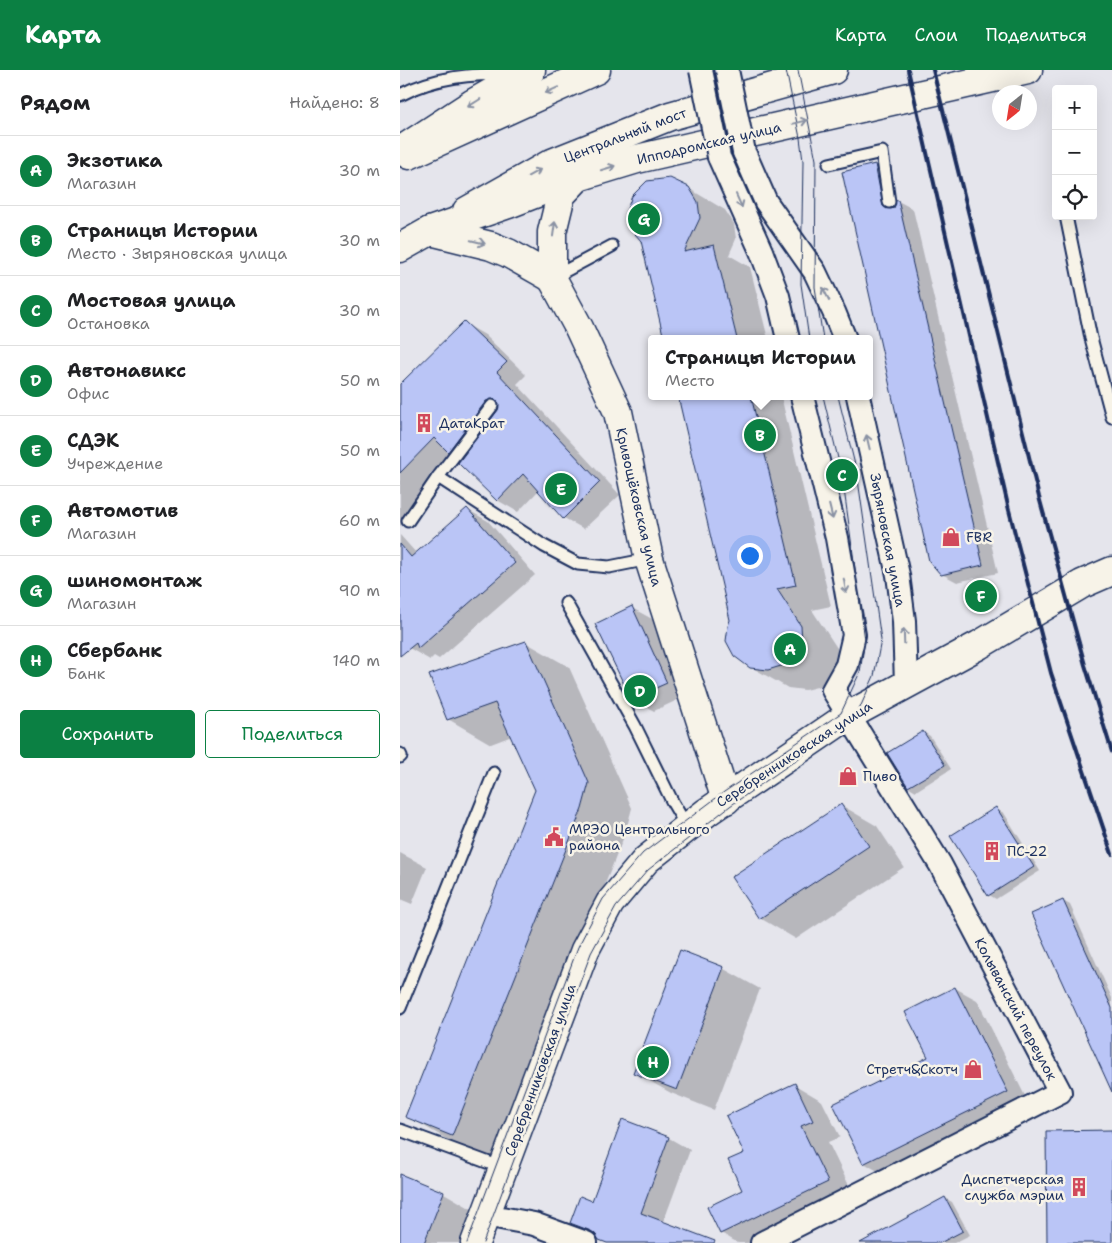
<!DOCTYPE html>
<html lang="ru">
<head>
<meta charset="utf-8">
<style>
  body { margin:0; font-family:"Shantell Sans",sans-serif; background:#f2f2f2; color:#202124 }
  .controls { position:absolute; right:15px; top:15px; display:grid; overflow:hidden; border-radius:5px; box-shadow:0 5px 20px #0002 }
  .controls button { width:45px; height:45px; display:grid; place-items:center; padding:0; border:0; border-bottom:1px solid #e0e0e0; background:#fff; color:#202124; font:25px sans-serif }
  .compass { position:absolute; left:592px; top:15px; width:45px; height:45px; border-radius:50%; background:#fff; box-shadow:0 5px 20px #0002; rotate:210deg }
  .you { position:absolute; left:349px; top:485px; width:18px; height:18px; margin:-12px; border:4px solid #fff; border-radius:50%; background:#1a73e8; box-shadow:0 0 0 8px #1a73e833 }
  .badge { display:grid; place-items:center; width:32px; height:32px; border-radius:50%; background:#0b8043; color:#fff; font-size:16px; font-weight:700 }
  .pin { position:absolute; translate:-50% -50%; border:2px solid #fff; box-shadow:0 1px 5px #0006 }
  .popup { position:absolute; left:248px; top:265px; width:225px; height:65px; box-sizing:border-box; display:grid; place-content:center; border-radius:5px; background:#fff; filter:drop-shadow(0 1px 4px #0005); font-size:16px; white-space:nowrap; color:#757577 }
  .popup b { font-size:19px; color:#202124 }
  .popup::after { content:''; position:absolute; left:50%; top:100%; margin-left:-10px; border:10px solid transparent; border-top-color:#fff }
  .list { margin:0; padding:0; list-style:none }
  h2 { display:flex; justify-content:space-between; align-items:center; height:65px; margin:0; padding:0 20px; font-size:21px }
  h2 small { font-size:16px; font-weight:400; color:#757577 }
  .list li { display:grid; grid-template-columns:32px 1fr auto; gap:15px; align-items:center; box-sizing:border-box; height:70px; padding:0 20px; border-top:1px solid #e0e0e0 }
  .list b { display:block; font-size:19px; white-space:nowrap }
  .list p { margin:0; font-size:16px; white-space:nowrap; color:#757577 }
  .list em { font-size:16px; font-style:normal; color:#757577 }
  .actions { display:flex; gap:10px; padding:15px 20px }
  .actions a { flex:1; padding:11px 0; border:1px solid #0b8043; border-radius:5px; text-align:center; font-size:18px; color:#0b8043 }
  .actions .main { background:#0b8043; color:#fff }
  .icon { flex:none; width:28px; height:28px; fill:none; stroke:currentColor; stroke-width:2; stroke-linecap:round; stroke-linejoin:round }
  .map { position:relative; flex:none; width:712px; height:1173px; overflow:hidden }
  header { display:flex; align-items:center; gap:30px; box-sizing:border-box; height:70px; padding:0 25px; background:#0b8043; color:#fff }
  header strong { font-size:24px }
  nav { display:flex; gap:28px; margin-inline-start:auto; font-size:18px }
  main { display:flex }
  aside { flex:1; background:#fff }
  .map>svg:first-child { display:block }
  .shadow { fill:#0003 }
  .building { fill:#bac5f6; stroke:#1b2f5e }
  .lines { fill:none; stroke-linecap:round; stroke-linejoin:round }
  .service-casing { stroke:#1b2f5e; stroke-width:15 }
  .minor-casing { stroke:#1b2f5e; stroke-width:26 }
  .tertiary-casing { stroke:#1b2f5e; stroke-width:31 }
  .primary-casing { stroke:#1b2f5e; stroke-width:31 }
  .trunk-casing { stroke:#1b2f5e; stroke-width:31 }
  .service { stroke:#f7f3e8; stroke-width:11 }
  .minor { stroke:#f7f3e8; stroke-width:22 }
  .tertiary { stroke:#f7f3e8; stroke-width:28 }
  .primary { stroke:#f7f3e8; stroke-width:28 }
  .trunk { stroke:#f7f3e8; stroke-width:28 }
  .tram { stroke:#1b2f5e; stroke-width:1 }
  .rail { stroke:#1b2f5e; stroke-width:4 }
  .minor-bridge-casing { stroke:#1b2f5e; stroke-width:26; stroke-linecap:butt }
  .minor-bridge { stroke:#f7f3e8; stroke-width:22 }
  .oneway { stroke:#8991a3 }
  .labels { text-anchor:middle; stroke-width:5; stroke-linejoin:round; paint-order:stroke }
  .street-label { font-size:14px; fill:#1b2f5e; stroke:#f7f3e8 }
  .poi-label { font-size:14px; fill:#1b2f5e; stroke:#f7f3e8; text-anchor:start }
</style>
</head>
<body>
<header>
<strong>Карта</strong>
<nav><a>Карта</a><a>Слои</a><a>Поделиться</a></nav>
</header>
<main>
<aside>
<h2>Рядом<small>Найдено: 8</small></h2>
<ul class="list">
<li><span class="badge">A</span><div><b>Экзотика</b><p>Магазин</p></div><em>30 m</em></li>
<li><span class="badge">B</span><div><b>Страницы Истории</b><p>Место · Зыряновская улица</p></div><em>30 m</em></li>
<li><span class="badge">C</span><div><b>Мостовая улица</b><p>Остановка</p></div><em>30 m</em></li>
<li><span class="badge">D</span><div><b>Автонавикс</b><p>Офис</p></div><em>50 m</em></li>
<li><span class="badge">E</span><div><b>СДЭК</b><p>Учреждение</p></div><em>50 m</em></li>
<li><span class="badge">F</span><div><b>Автомотив</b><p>Магазин</p></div><em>60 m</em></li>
<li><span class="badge">G</span><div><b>шиномонтаж</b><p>Магазин</p></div><em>90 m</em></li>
<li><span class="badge">H</span><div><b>Сбербанк</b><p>Банк</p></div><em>140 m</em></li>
</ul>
<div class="actions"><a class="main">Сохранить</a><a>Поделиться</a></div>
</aside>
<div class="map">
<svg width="712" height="1173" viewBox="0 0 712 1173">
  <rect width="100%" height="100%" fill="#e5e5ec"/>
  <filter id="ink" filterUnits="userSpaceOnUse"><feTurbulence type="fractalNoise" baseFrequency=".02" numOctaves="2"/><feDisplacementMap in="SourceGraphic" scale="10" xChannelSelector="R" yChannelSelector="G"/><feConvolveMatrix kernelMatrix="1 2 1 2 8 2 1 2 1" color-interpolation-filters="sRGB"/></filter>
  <g filter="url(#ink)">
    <g class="shadow">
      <path d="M475 96 490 104 496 136 498 131 513 139 598 503 557 512 542 504Z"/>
      <path d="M288 118 325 140 334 154 336 169 329 185 350 197 368 269H266Z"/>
      <path d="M64 253 85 265 126 305 117 314 220 425 184 459 164 448 139 420 118 442 97 430 62 389 51 383 29 405 38 419 0 456V315Z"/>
      <path d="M279 326H381L431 536 412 540 437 578 438 592 432 605 421 616 405 620 388 618 351 597 332 550Z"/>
      <path d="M68 440 88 451 135 505 39 589 34 586 30 590 9 578 0 569V465L17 484Z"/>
      <path d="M232 538 254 550 288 625 254 641 232 629 197 554Z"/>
      <path d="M125 572 169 597 232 738 225 764 95 1090 50 1071 7 1046 137 720 112 666 91 674 48 649Z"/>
      <path d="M523 662 530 666 551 699 516 721 509 717 489 683Z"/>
      <path d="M441 735 477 756 504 797 396 869 360 848Z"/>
      <path d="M596 739 604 743 640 801 596 829 589 825Z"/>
      <path d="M0 783 27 797 12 834 0 829Z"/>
      <path d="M663 831 670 835 712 928V1010Z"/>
      <path d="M281 882 324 899 360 919 314 1040 271 1023 235 1003Z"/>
      <path d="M555 918 577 930 629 1034 486 1106 464 1093 530 987Z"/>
      <path d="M395 1015 422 1031 440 1067 428 1072 455 1128 361 1173H338L321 1163 343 1121Z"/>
      <path d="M223 1051 269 1068 290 1080 263 1153 304 1173H206L172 1153 192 1133Z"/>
      <path d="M0 1106 44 1123 80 1144 68 1173H0Z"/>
      <path d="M545 1128 552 1132 570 1165 554 1173H463Z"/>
    </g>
    <g class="building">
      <path d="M475 94 483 136 491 139 494 138 496 130H498L583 495 541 505 529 491 442 102Z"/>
      <path d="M270 108 289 117 298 132 300 148 284 182 314 175 337 269H264L241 171 230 158 226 142 232 126 247 111Z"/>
      <path d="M64 251 107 292 97 302 200 412 163 449 123 404 97 431 58 393 98 340 99 333 93 329 86 331 48 382 34 368 0 403V314Z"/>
      <path d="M278 326H351L396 515 377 519 401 556 402 571 395 584 384 595 368 600 350 598 334 586 326 571 328 556 330 550Z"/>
      <path d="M67 438 115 493 18 578 16 573 0 586V474L11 487Z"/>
      <path d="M232 536 267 613 231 629 195 554Z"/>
      <path d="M126 571 189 713 182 739 52 1066 5 1047 135 720 95 633 47 650 29 605Z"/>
      <path d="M523 661 545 695 508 717 487 683Z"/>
      <path d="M441 734 469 776 359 849 331 807Z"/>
      <path d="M596 737 634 797 588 826 550 766Z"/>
      <path d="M663 830 712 938V1022L631 844Z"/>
      <path d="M280 880 324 897 277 1020 233 1003Z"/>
      <path d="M555 917 608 1022 463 1094 433 1034 528 987 505 942Z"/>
      <path d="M395 1013 413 1051 401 1056 428 1112 320 1164 307 1137 342 1120 328 1090 344 1083 326 1046Z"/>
      <path d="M222 1049 269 1067 241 1143 315 1171 314 1173H207L199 1170 196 1165 191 1161 170 1153 180 1126 192 1131Z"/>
      <path d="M712 1060V1173H647L646 1061Z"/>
      <path d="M0 1104 44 1122 24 1173H0Z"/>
      <path d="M545 1127 563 1161 540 1173H460Z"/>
    </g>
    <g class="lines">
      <g class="service-casing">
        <g id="service">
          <path d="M0 25C36 6 73 4 112 4"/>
          <path d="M429 94 482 82 489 132"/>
          <path d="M666 146 691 268 712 347"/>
          <path d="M154 207 212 176"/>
          <path d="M38 407 92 336"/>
          <path d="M8 451 38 407 144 476 178 494 209 497 249 489"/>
          <path d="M166 533 235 656 273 733 287 757"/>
          <path d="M0 684 1 686 0 687"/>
          <path d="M0 938 94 703"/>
          <path d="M0 1060 103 1098"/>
        </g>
      </g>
      <g class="minor-casing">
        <g id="minor">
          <path d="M344 82 366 132 415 202 434 242 445 269"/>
          <path d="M319 87 361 181 378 226 388 269"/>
          <path d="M458 326 498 505 504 551 506 615"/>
          <path d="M85 1145 134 1154 186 1173"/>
          <path d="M362 1173 660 1022 540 794 433 620 447 595 454 565 437 468 402 326"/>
        </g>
      </g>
      <g class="tertiary-casing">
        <g id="tertiary">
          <path d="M178 107 161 125 152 162V208L179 258 218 342 249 489 326 730"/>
          <path d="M30 161 91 176 108 183 152 208"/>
          <path d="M75 1173 185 880 210 833 246 790 307 742 448 646 579 575 682 514 712 501"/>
        </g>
      </g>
      <g class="primary-casing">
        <g id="primary">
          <path d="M9 85 196 0"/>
          <path d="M67 141 152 93 270 46 433 0"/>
        </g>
      </g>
      <g class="trunk-casing">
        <g id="trunk">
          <path d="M0 81 72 34 131 0"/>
          <path d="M0 178 30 161 111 133 178 107 237 89 628 0"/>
        </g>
      </g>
      <use href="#service" class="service"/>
      <use href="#minor" class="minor"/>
      <use href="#tertiary" class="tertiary"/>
      <use href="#primary" class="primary"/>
      <use href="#trunk" class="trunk"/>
      <g class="tram">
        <path d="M386 0 400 68 403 91 401 214 409 269"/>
        <path d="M398 0 416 90 415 217 423 269"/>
        <path d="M67 1173 178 877 203 829 243 783 324 722 441 643 460 602 465 570 442 405 423 326"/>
        <path d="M83 1173 191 883 216 837 248 800 330 736 455 649 474 606 481 570 457 403 438 326"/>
      </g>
      <g class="rail">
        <path d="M508 0 609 440 651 603 712 784"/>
        <path d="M533 0 639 427 685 595 712 682"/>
      </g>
      <g class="minor-bridge-casing">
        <g id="minor-bridge">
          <path d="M301 0 319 87"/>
          <path d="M327 0 344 82"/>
        </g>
      </g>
      <use href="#minor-bridge" class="minor-bridge"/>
    </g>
    <defs><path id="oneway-shaft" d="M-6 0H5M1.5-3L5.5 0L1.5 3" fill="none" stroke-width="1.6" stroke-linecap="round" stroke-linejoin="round" transform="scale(1.25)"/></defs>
    <g class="oneway">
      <use href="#oneway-shaft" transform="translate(152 20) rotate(156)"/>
      <use href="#oneway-shaft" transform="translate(74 33) rotate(148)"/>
      <use href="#oneway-shaft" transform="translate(400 52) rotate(-13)"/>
      <use href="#oneway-shaft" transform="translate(208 98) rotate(-17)"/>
      <use href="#oneway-shaft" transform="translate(134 103) rotate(-29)"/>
      <use href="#oneway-shaft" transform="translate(339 131) rotate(66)"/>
      <use href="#oneway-shaft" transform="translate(154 159) rotate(-82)"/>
      <use href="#oneway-shaft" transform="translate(78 172) rotate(14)"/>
      <use href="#oneway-shaft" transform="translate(426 224) rotate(-117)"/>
      <use href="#oneway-shaft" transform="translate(468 372) rotate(-103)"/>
      <use href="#oneway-shaft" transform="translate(431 442) rotate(76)"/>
      <use href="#oneway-shaft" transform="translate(445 516) rotate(80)"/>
      <use href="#oneway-shaft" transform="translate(504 566) rotate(-92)"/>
    </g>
  </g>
  <defs>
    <g id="building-bare" transform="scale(1.5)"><path d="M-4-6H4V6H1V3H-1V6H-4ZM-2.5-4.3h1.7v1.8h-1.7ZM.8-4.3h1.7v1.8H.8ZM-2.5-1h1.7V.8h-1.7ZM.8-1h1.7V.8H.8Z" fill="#d1495b" stroke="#f7f3e8" stroke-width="2.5" paint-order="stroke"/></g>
    <g id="shop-bare" transform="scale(1.5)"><path d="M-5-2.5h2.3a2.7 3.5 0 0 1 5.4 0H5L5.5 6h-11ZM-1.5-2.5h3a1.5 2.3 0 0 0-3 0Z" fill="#d1495b" stroke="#f7f3e8" stroke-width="2.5" paint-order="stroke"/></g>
    <g id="civic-bare" transform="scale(1.5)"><path d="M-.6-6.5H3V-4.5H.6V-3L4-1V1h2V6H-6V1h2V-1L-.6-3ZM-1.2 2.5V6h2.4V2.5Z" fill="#d1495b" stroke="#f7f3e8" stroke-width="2.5" paint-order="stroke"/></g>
  </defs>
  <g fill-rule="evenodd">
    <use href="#building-bare" x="24" y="353"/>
    <use href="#shop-bare" x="551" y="467"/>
    <use href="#shop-bare" x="448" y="706"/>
    <use href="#civic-bare" x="154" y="767"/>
    <use href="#building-bare" x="592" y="781"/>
    <use href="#shop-bare" x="573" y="999"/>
    <use href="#building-bare" x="679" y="1117"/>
  </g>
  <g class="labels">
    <g class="street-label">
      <text transform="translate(225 65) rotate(-21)" y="5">Центральный мост</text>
      <text transform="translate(309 73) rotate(-13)" y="5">Ипподромская улица</text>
      <text transform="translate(239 437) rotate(77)" y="5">Кривощёковская улица</text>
      <text transform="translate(488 470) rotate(79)" y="5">Зыряновская улица</text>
      <text transform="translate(394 684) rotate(-33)" y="5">Серебренниковская улица</text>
      <text transform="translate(616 939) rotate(62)" y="5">Колыванский переулок</text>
      <text transform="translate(140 1000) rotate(-70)" y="5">Серебренниковская улица</text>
    </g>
    <g class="poi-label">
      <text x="39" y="358">ДатаКрат</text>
      <text x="566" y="472">FBR</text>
      <text x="463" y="711">Пиво</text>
      <text x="169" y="764">МРЭО Центрального<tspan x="169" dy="16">района</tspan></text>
      <text x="607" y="786">ПС-22</text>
      <text x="558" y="1004" text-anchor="end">Стретч&amp;Скотч</text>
      <text x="664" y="1114" text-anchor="end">Диспетчерская<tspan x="664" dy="16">служба мэрии</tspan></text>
    </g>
  </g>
</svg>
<div class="controls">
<button>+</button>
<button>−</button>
<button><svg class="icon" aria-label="locate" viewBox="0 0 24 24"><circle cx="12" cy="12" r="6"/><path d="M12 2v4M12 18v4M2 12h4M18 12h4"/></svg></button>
</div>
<svg class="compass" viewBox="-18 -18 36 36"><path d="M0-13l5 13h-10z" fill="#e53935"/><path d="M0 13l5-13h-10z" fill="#757577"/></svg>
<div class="you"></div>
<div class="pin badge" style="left:390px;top:579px">A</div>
<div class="pin badge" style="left:360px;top:365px">B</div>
<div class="popup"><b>Страницы Истории</b>Место</div>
<div class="pin badge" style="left:442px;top:405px">C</div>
<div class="pin badge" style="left:240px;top:621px">D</div>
<div class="pin badge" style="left:161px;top:419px">E</div>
<div class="pin badge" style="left:581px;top:526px">F</div>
<div class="pin badge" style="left:244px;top:149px">G</div>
<div class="pin badge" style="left:253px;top:992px">H</div>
</div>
</main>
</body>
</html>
